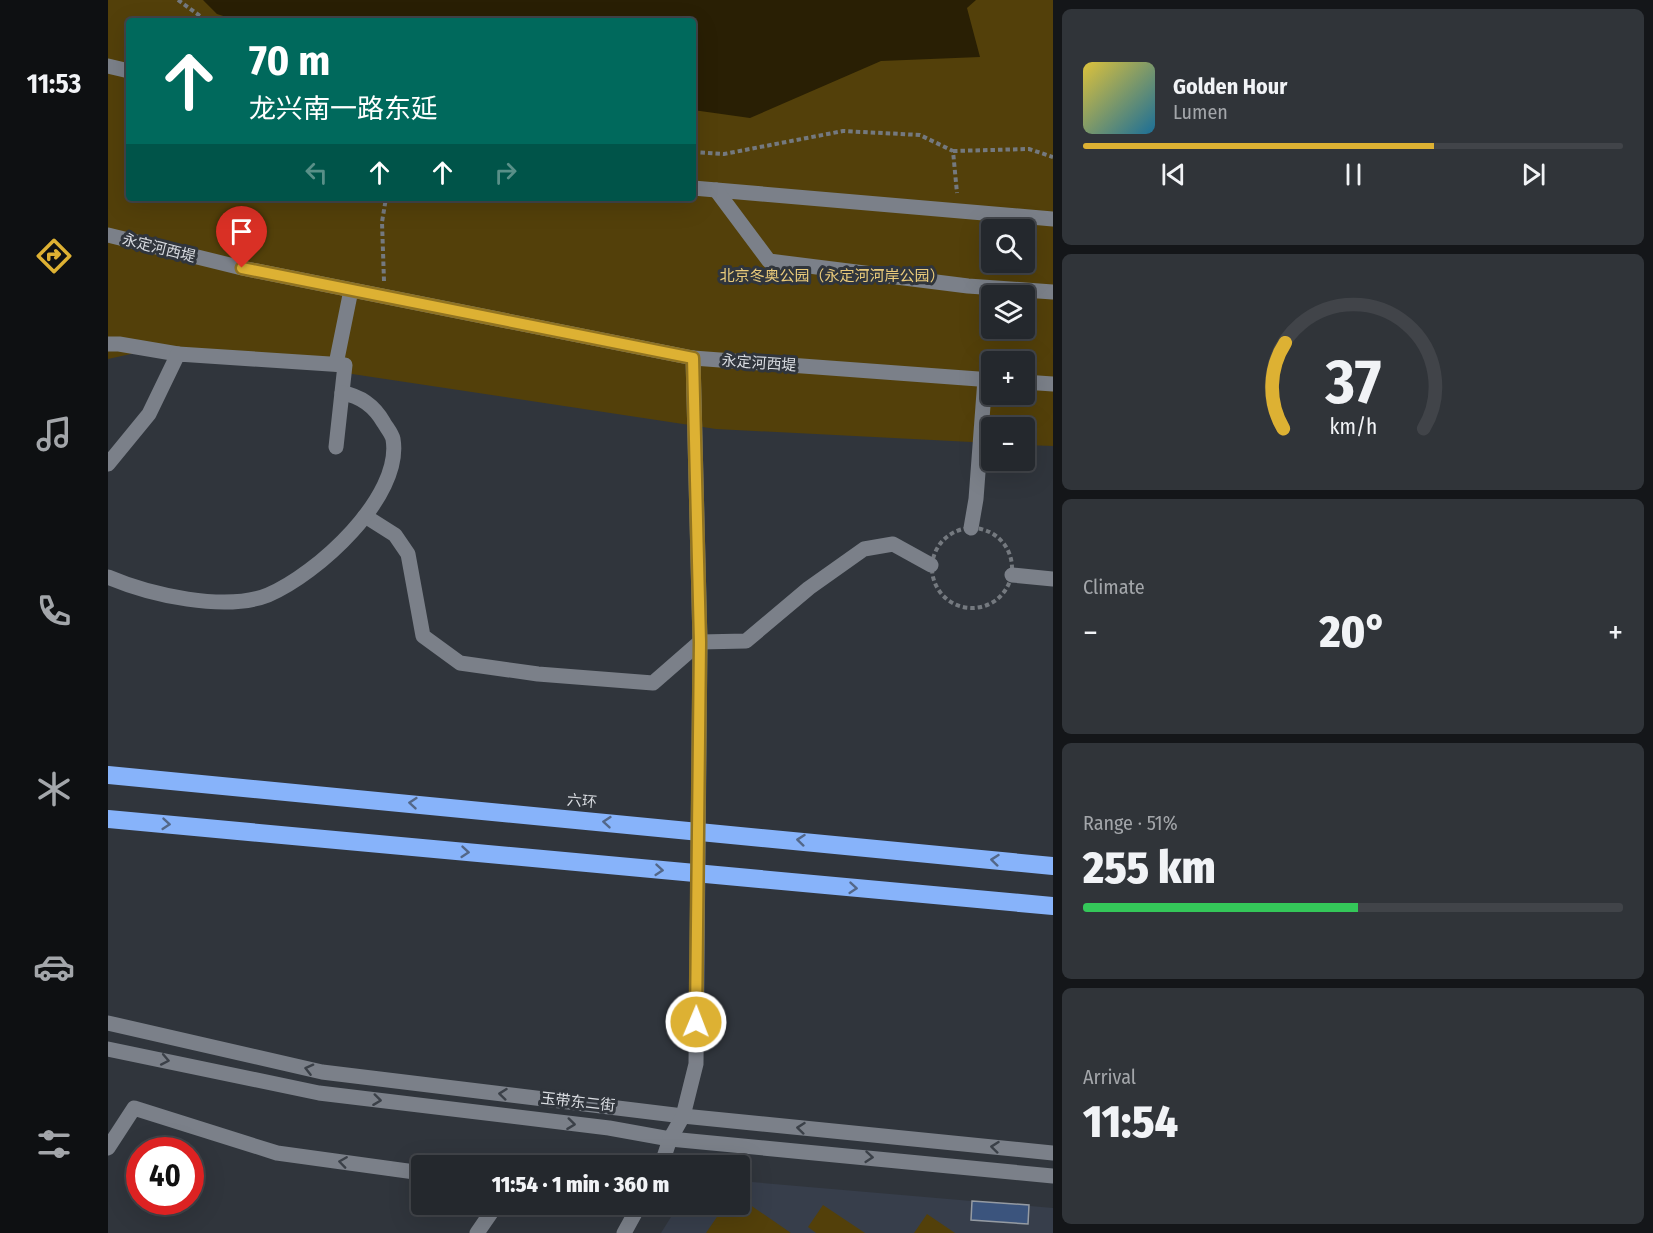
<!DOCTYPE html>
<meta charset="utf-8">
<style>
body{margin:0;font-family:"Fira Sans Condensed","Noto Sans SC",sans-serif;background:#303439;color:#f1f3f6;height:100vh;display:flex;flex-direction:column;font-size:22px;white-space:nowrap}
*{box-sizing:border-box;margin:0}
p{font-size:20px;color:#a3a6aa}
.icon{flex:none;width:33px;height:33px;fill:none;stroke:currentColor;stroke-width:2;stroke-linecap:round;stroke-linejoin:round}
.map{position:relative;flex:1;overflow:hidden}
.details{display:flex;flex-direction:column;gap:9px;padding:9px;background:#141619;width:600px}
.details>*{flex:none}
.banner{position:absolute;left:18px;top:18px;width:570px;height:183px;border-radius:6px;box-shadow:0 6px 24px #0002,0 0 0 2px #414449;background:#00695c;color:#fff;overflow:hidden}
.tools{position:absolute;left:873px;top:219px;display:grid;gap:12px}
.tools a{display:grid;place-items:center;width:54px;height:54px;border-radius:6px;background:#24282d;box-shadow:0 6px 24px #0002,0 0 0 2px #414449;font-size:30px}
.speed{position:absolute;left:18px;top:1137px;display:flex;gap:12px;font-size:30px;font-weight:700;text-align:center}
.speed>*{display:grid;place-content:center;width:78px;height:78px;border-radius:50%;background:#24282d;box-shadow:0 6px 24px #0002,0 0 0 2px #414449;line-height:1}
.speed .limit{border:9px solid #d22;background:#fff;color:#111}
.pin{position:absolute;display:grid;place-items:center;width:51px;height:51px;color:#fff;margin:-62px -26px;border-radius:50% 50% 50% 0;rotate:-45deg;box-shadow:0 0 6px #0007}
.pin .icon{rotate:45deg}
.me{position:absolute;width:66px;margin:-33px;rotate:1deg;stroke-linejoin:round;filter:drop-shadow(0 0 4px #0008)}
.turn{display:flex;align-items:center;gap:21px;height:126px;padding:0 24px;font-size:27px}
.turn .icon{width:78px;height:78px;stroke-width:2.5}
.turn b{display:block;font-size:42px;line-height:51px}
.lanes{display:flex;align-items:center;height:57px;padding:0 24px;background:#0003;justify-content:center;gap:30px;direction:ltr}
.lanes .off{opacity:.35}
.big{font-size:45px;font-weight:800;line-height:1.1}
.details .card{flex:1;display:flex;flex-direction:column;justify-content:center;gap:9px;min-width:0;padding:0 21px;border-radius:9px;background:#303439}
.details .dial{align-items:center;gap:0}
.dial svg{height:156px;overflow:visible;fill:none;stroke:#414449;stroke-width:7;stroke-linecap:round;text-anchor:middle}
.dial text{fill:#f1f3f6;stroke:none}
.song{display:flex;align-items:center;gap:18px}
.cover{width:72px;height:72px;border-radius:9px;background:linear-gradient(135deg,hsl(50 70% 55%),hsl(200 70% 35%))}
.played{height:6px;border-radius:3px;background:linear-gradient(90deg,#ddb133 65%,#414449 65%)}
.keys{display:flex;justify-content:space-around;direction:ltr}
.heat{display:flex;justify-content:space-between;align-items:center;font-size:33px;direction:ltr}
.charge{height:9px;border-radius:4px;background:linear-gradient(90deg,#34c759 51%,#414449 0)}
.trip{position:absolute;left:303px;top:1155px;width:339px;height:60px;border-radius:6px;background:#24282d;box-shadow:0 6px 24px #0002,0 0 0 2px #414449;font-weight:800;line-height:60px;text-align:center}
main{display:flex;flex:1;min-height:0}
.tabs{display:flex;flex-direction:column;width:108px;justify-content:space-around;align-items:center;background:#0e1012;color:#a3a6aa}
.tabs .icon{width:42px;height:42px}
.tabs .selected{color:#ddb133}
.tabs b{font-size:27px;color:#f1f3f6}
.map>svg:first-child{display:block}
</style>
<main>
<nav class="tabs">
<b>11:53</b>
<svg class="icon selected" aria-label="directions" viewBox="0 0 24 24"><path d="M12 3l9 9-9 9-9-9zM9 14v-3h6M13 9l2 2-2 2"/></svg>
<svg class="icon" aria-label="music" viewBox="0 0 24 24"><path d="M9 18V5l10-2v13"/><circle cx="6" cy="18" r="3"/><circle cx="16" cy="16" r="3"/></svg>
<svg class="icon" aria-label="phone" viewBox="0 0 24 24"><path d="M5 4h4l2 5-3 2q2 4 5 5l2-3 5 2v4C11 20 4 13 5 4z"/></svg>
<svg class="icon" aria-label="climate" viewBox="0 0 24 24"><path d="M12 3v18M4 7l16 10M4 17L20 7"/></svg>
<svg class="icon" aria-label="car" viewBox="0 0 24 24"><path d="M5 17H2v-5l4-1 3-4h7l3 4 3 1v5h-3M9 17h6M6 11h13"/><circle cx="7" cy="17" r="2"/><circle cx="17" cy="17" r="2"/></svg>
<svg class="icon" aria-label="filters" viewBox="0 0 24 24"><path d="M4 7h16M4 17h16"/><circle cx="9" cy="7" r="2"/><circle cx="15" cy="17" r="2"/></svg>
</nav>
<div class="map">
<svg width="945" height="1233" viewBox="0 0 945 1233">
<rect width="100%" height="100%" fill="#30353c"/>
<polygon fill="#373e4b" points="632,1181 945,1208 945,1233 553,1233 563,1217 585,1205 632,1204"/>
<g fill="#53400a" fill-rule="evenodd">
<path d="M0 0H945V446L917 445 916 428H884L883 443 608 429 59 346 0 359ZM21 21H585V198H21ZM884 230H916V262H884ZM884 296H916V328H884ZM884 362H916V394H884Z"/>
<polygon points="632,1198 683,1233 598,1233 617,1205 632,1204"/>
<polygon points="715,1205 757,1233 708,1233 700,1227"/>
<polygon points="819,1214 847,1233 806,1233"/>
</g>
<polygon fill="#291f04" points="95,0 868,0 859,8 872,57 773,61 642,118 585,110 585,21 131,21 109,14"/>
<polygon fill="#3b547d" stroke="#959ba3" stroke-width="1.5" points="864,1201 921,1205 920,1224 863,1220"/>
<g fill="none" stroke-linecap="round" stroke-linejoin="round">
<g stroke="#74797f" stroke-width="4" stroke-dasharray="4.5 3" stroke-linecap="butt">
<polyline points="70,0 99,21"/>
<polyline points="845,151 921,149 945,157"/>
<polyline points="585,152 616,154 735,131 812,135 845,151 849,193"/>
<polyline points="276,281 274,222 278,198"/>
<circle cx="864" cy="568" r="40"/>
</g>
<g stroke="#7b8089" stroke-width="15">
<polyline points="0,66 21,71"/>
<polyline points="585,188 945,219"/>
<polyline points="608,190 661,261 860,286 945,292"/>
<polyline points="0,235 134,268 585,358 884,380"/>
<polyline points="0,344 11,344 70,354"/>
<polyline points="228,364 243,290"/>
<polyline points="916,382 945,384"/>
<polyline points="0,464 41,414 70,354 237,365 228,447"/>
<polyline points="257,516 287,535 300,554 315,636 352,663 430,674 545,683 592,642 638,641 701,588 756,549 785,544 823,565"/>
<polyline points="863,528 868,499 877,379"/>
<polyline points="904,575 945,579"/>
<path d="M0 577C42 595 117 612 160 595 208 575 295 497 285 439 284 434 279 428 276 423 267 407 253 396 234 393"/>
<polyline points="0,1023 214,1072 575,1116 945,1153"/>
<polyline points="0,1049 211,1093 501,1128 562,1139 945,1176"/>
<polyline points="0,1148 26,1108 169,1153 314,1173"/>
<polyline points="553,1166 562,1139 575,1116 588,1064 592,642 585,358"/>
<polyline points="369,1233 389,1204"/>
<polyline points="516,1233 532,1204"/>
</g>
<g stroke="#87b3fa" stroke-width="18">
<polyline points="0,775 945,866"/>
<polyline points="0,819 945,906"/>
</g>
</g>
<defs><path id="oneway-chevron" d="M-2-3.5L2.5 0L-2 3.5" fill="none" stroke-width="1.6" stroke-linecap="round" stroke-linejoin="round" transform="scale(1.5)"/></defs>
<g stroke="#536788">
<use href="#oneway-chevron" transform="translate(305 803) rotate(-175)"/>
<use href="#oneway-chevron" transform="translate(499 822) rotate(-175)"/>
<use href="#oneway-chevron" transform="translate(58 824) rotate(5)"/>
<use href="#oneway-chevron" transform="translate(693 840) rotate(-174)"/>
<use href="#oneway-chevron" transform="translate(357 852) rotate(5)"/>
<use href="#oneway-chevron" transform="translate(887 860) rotate(-174)"/>
<use href="#oneway-chevron" transform="translate(551 870) rotate(5)"/>
<use href="#oneway-chevron" transform="translate(745 888) rotate(5)"/>
</g>
<g stroke="#3b4048">
<use href="#oneway-chevron" transform="translate(57 1060) rotate(11)"/>
<use href="#oneway-chevron" transform="translate(201 1069) rotate(-166)"/>
<use href="#oneway-chevron" transform="translate(395 1094) rotate(-174)"/>
<use href="#oneway-chevron" transform="translate(269 1100) rotate(7)"/>
<use href="#oneway-chevron" transform="translate(463 1124) rotate(7)"/>
<use href="#oneway-chevron" transform="translate(693 1128) rotate(-174)"/>
<use href="#oneway-chevron" transform="translate(887 1147) rotate(-174)"/>
<use href="#oneway-chevron" transform="translate(761 1157) rotate(5)"/>
<use href="#oneway-chevron" transform="translate(235 1162) rotate(-172)"/>
</g>
<g fill="none" stroke-linecap="round" stroke-linejoin="round">
<g stroke="#907321" stroke-width="15">
<polyline id="route" points="134,268 585,358 592,642 588,1022"/>
</g>
<use href="#route" stroke="#ddb133" stroke-width="10"/>
</g>
<g text-anchor="middle" dominant-baseline="central" stroke-width="6" stroke-linejoin="round" paint-order="stroke">
<g font-size="15" fill="#d9dce1" stroke="#30353c">
<text transform="translate(51 248) rotate(14)">永定河西堤</text>
<text transform="translate(651 363) rotate(4)">永定河西堤</text>
<text transform="translate(474 801) rotate(5)">六环</text>
<text transform="translate(470 1102) rotate(6)">玉带东二街</text>
</g>
<g font-size="15" fill="#eacb7b" stroke="#30353c">
<text x="724" y="276">北京冬奥公园（永定河河岸公园）</text>
</g>
</g>
</svg>
<div class="tools">
<a><svg class="icon" aria-label="search" viewBox="0 0 24 24"><circle cx="10" cy="10" r="6"/><path d="M15 15l6 6"/></svg></a>
<a><svg class="icon" aria-label="layers" viewBox="0 0 24 24"><path d="M12 4l9 5-9 5-9-5zM3 14l9 5 9-5"/></svg></a>
<a>+</a>
<a>−</a>
</div>
<div class="speed"><div class="limit">40</div></div>
<div class="pin" style="left:134px;top:268px;background:#d93025"><svg class="icon" aria-label="arrive" viewBox="0 0 24 24"><path d="M6 21V4h12l-3 4 3 4H6"/></svg></div>
<svg class="me" style="left:588px;top:1022px" viewBox="-20 -20 40 40"><circle r="17" fill="#ddb133" stroke="#fff" stroke-width="3"/><path d="M0-11L8 9 0 5-8 9z" fill="#fff"/></svg>
<div class="trip">11:54 · 1 min · 360 m</div>
<div class="banner">
<div class="turn"><svg class="icon" aria-label="ahead" viewBox="0 0 24 24"><path d="M12 20V5M6 11l6-6 6 6"/></svg><div><b>70 m</b>龙兴南一路东延</div></div>
<div class="lanes"><svg class="icon off" aria-label="left" viewBox="0 0 24 24"><path d="M17 20v-9H6M10 6l-5 5 5 5"/></svg><svg class="icon" aria-label="ahead" viewBox="0 0 24 24"><path d="M12 20V5M6 11l6-6 6 6"/></svg><svg class="icon" aria-label="ahead" viewBox="0 0 24 24"><path d="M12 20V5M6 11l6-6 6 6"/></svg><svg class="icon off" aria-label="right" viewBox="0 0 24 24"><path d="M7 20v-9h11M14 6l5 5-5 5"/></svg></div>
</div>
</div>
<section class="details">
<div class="card">
<div class="song"><i class="cover"></i><div><b>Golden Hour</b><p>Lumen</p></div></div>
<div class="played"></div>
<div class="keys"><svg class="icon" aria-label="previous" viewBox="0 0 24 24"><path d="M18 5L8 12l10 7zM5 5v14"/></svg><svg class="icon" aria-label="pause" viewBox="0 0 24 24"><path d="M8 5v14M16 5v14"/></svg><svg class="icon" aria-label="next" viewBox="0 0 24 24"><path d="M6 5l10 7-10 7zM19 5v14"/></svg></div>
</div>
<div class="card dial"><svg viewBox="0 0 100 80">
<path d="M14 69A42 42 0 1 1 86 69"/>
<path d="M14 69A42 42 0 0 1 15 25" stroke="#ddb133"/>
<text x="50" y="56" font-size="32" font-weight="700">37</text>
<text x="50" y="72" font-size="11">km/h</text>
</svg></div>
<div class="card"><p>Climate</p>
<div class="heat"><a>−</a><b class="big">20°</b><a>+</a></div>
</div>
<div class="card"><p>Range · 51%</p><b class="big">255 km</b><div class="charge"></div></div>
<div class="card"><p>Arrival</p><b class="big">11:54</b></div>
</section>
</main>
